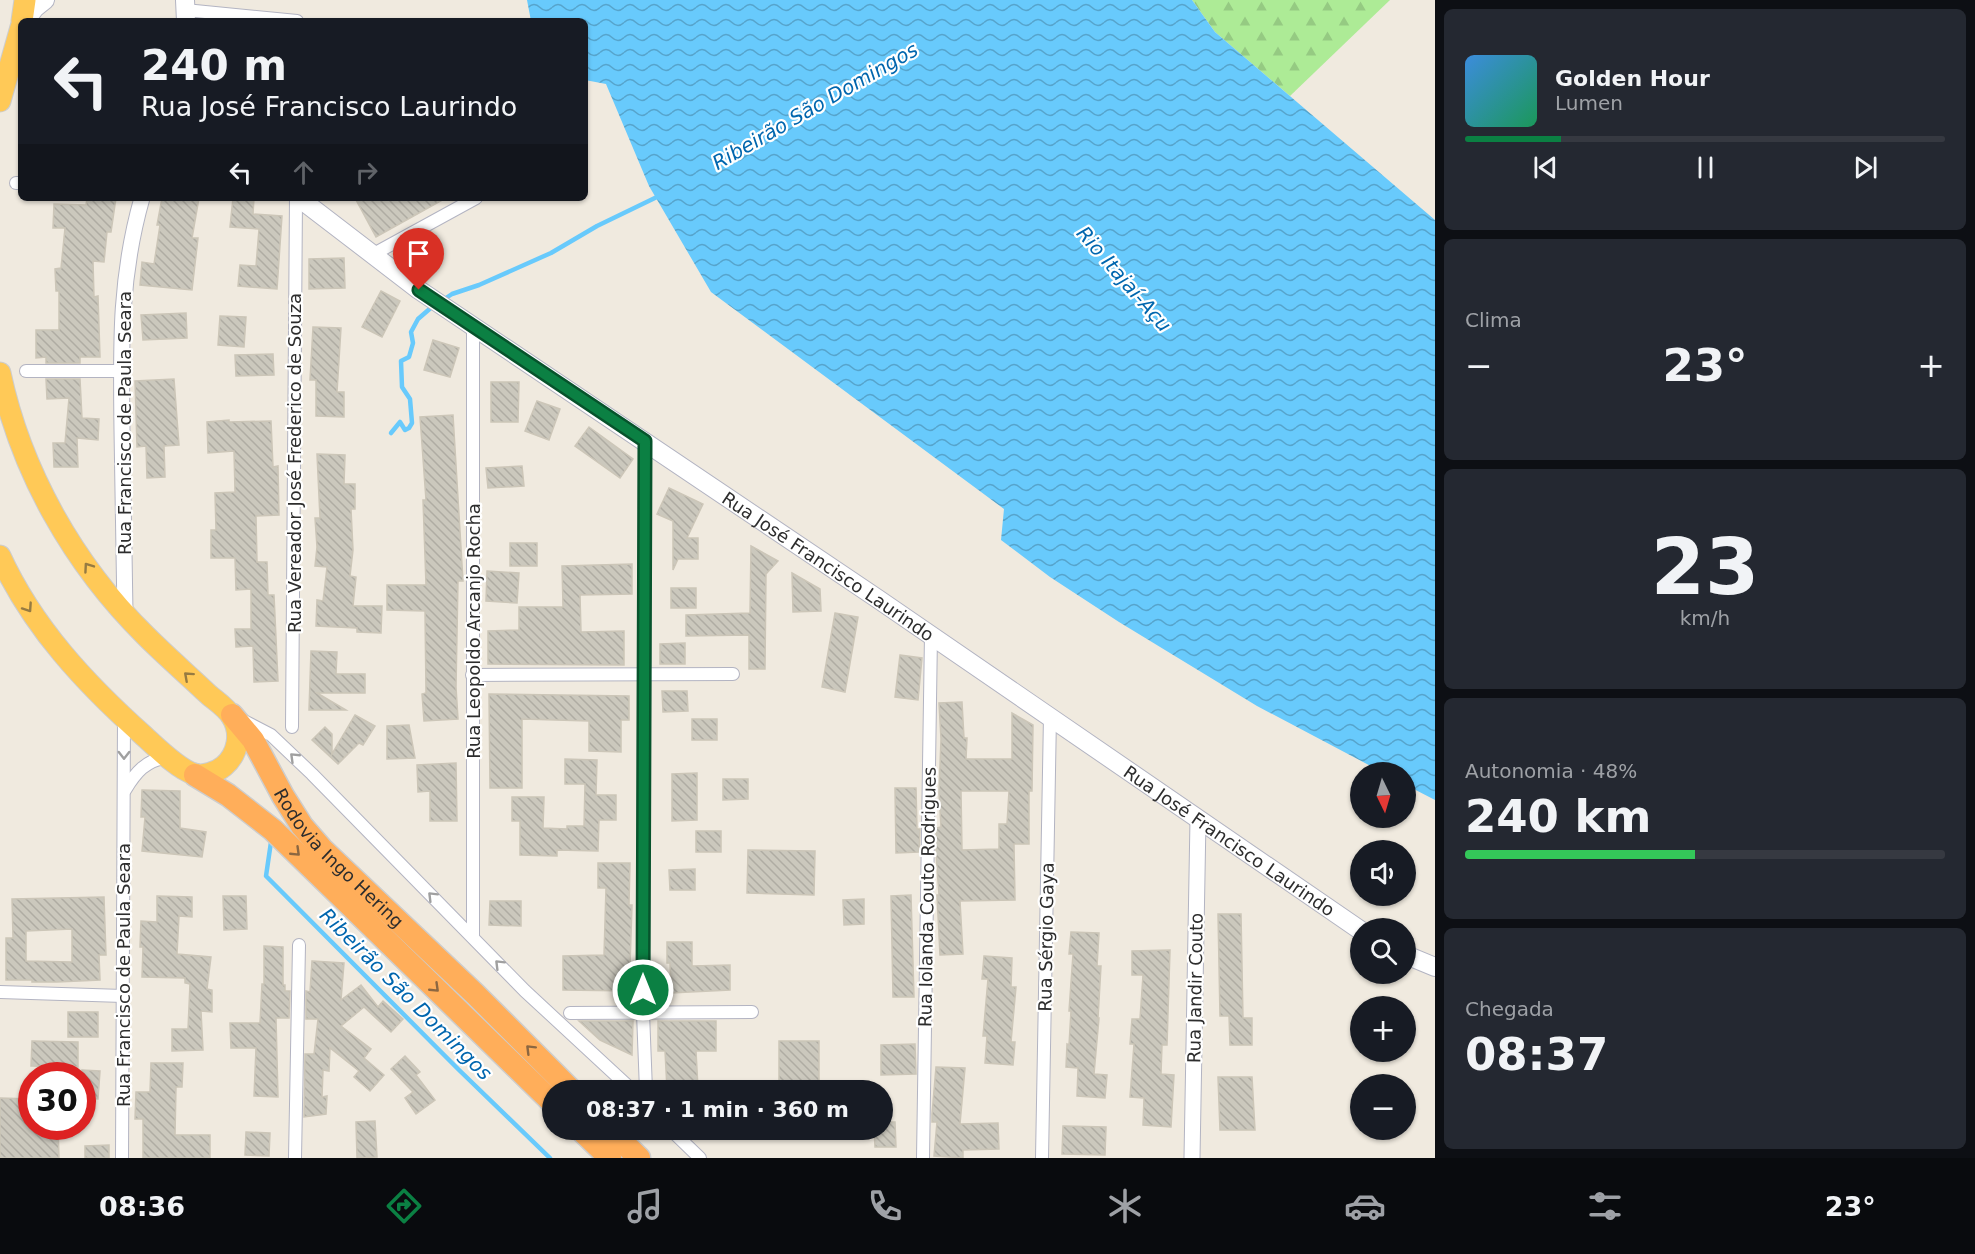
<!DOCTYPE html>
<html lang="pt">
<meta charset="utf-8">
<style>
body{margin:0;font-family:"DejaVu Sans",sans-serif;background:#242831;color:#f1f3f6;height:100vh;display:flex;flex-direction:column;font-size:22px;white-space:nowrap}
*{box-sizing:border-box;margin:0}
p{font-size:20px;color:#9ea1a6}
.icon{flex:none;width:33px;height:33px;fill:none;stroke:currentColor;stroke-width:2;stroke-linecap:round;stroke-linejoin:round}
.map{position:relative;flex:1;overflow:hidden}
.details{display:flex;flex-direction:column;gap:9px;padding:9px;background:#0d0f14;width:540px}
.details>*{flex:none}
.top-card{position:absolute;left:18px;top:18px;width:570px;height:183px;border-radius:9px;box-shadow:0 2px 4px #0004;background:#171b24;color:#f1f3f6;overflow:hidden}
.needle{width:39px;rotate:175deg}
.tools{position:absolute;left:1350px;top:762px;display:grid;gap:12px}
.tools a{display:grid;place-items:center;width:66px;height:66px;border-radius:50%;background:#171b24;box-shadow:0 2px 4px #0004;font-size:30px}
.speed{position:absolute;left:18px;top:1062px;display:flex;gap:12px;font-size:30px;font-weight:700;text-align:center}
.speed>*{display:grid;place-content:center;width:78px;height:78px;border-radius:50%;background:#171b24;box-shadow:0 2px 4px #0004;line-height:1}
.speed .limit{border:9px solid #d22;background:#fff;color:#111}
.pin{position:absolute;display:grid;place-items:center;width:51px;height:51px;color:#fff;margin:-62px -26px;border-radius:50% 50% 50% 0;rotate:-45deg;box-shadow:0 0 6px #0007}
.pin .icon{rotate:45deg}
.me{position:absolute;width:66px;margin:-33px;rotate:0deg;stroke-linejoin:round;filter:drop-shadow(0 0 4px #0008)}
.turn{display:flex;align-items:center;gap:21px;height:126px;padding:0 24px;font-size:27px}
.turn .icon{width:78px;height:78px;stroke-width:2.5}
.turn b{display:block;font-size:42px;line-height:51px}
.lanes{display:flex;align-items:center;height:57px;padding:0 24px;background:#0003;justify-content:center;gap:30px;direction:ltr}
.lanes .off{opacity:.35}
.big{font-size:45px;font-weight:700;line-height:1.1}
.details .card{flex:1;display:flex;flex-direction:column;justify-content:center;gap:9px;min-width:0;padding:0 21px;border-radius:9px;background:#242831}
.details .dial{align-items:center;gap:0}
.dial b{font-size:78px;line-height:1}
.song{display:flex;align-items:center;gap:18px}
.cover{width:72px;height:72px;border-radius:9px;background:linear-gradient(135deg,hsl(210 70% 55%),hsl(150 70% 35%))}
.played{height:6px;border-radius:3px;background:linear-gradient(90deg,#0b8043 20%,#363941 20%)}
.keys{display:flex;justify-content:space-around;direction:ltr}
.heat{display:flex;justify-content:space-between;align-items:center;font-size:33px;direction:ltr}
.charge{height:9px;border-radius:4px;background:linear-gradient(90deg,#34c759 48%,#363941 0)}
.trip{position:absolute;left:542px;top:1080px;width:351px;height:60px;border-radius:30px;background:#171b24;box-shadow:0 2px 4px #0004;font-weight:700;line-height:60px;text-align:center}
.menu{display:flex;height:96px;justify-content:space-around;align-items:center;background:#090b0e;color:#9ea1a6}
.menu .icon{width:42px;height:42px}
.menu .current{color:#0b8043}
.menu b{font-size:27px;color:#f1f3f6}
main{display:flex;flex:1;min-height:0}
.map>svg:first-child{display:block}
</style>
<main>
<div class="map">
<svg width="1435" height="1158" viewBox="0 0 1435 1158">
<defs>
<pattern id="forest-firs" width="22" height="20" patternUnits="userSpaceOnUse" patternTransform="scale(1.5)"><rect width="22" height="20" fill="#adeb96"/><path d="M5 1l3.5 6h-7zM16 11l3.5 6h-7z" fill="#95ca82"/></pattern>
<pattern id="water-waves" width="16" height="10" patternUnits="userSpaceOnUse" patternTransform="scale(1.5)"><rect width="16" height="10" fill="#68cafc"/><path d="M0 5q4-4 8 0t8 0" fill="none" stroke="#56a4cc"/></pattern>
<pattern id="building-back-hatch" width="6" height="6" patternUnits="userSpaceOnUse" patternTransform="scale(1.5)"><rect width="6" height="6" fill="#cbc8bd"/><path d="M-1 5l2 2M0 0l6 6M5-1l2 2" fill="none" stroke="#afaca3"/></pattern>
</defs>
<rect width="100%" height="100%" fill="#f0eadf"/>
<polygon fill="url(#forest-firs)" points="1192,0 1390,0 1290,96 1215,32"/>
<polygon fill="url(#water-waves)" points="527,0 1192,0 1215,32 1435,220 1435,800 1406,785 1406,772 1382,772 1257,706 1119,622 1050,577 1001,540 1004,509 711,292 649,186 606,84 585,80 585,21 531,21"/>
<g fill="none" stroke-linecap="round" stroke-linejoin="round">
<g stroke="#68cafc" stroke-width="4.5">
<polyline points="443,300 452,294 479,285 551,253 597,226 659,196"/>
<polyline points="391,433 400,422 405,430 409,428 412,423 410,399 402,387 401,361 409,357 413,343 411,332 418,319 433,306"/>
<polyline points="271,842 266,876 458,1069 550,1158"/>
</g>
</g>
<g fill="url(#building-back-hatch)" stroke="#ccc6b8" stroke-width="1.5" fill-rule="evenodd">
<polygon points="87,198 116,198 111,232 107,232 104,262 93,261 94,297 98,296 100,357 80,357 80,363 46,363 46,357 36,358 36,330 59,330 59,291 56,291 55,269 61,268 65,228 53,228 54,204 86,205"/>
<polygon points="162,198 199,198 192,238 198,238 192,290 140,285 142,262 154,264 160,225 157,225"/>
<polygon points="233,198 254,198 253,214 282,216 277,289 238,286 240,265 256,266 259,229 230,227"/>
<polygon points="355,198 446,198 376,237"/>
<polygon points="344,258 345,288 309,289 309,259"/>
<polygon points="381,291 400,301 382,337 362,327"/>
<polygon points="186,313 187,338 143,340 141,315"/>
<polygon points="220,316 246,317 244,347 218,345"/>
<polygon points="313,327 341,328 337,392 344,392 344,417 316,416 316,380 310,380"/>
<polygon points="433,340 459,348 450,377 424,370"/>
<polygon points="273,354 274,375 236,376 235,355"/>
<polygon points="46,379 80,379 82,418 99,419 98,440 77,438 78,467 54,467 53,443 65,443 69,398 47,399"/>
<polygon points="174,379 179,445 164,446 165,477 147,478 146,446 137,447 135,381"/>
<polygon points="491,382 519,382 518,422 491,422"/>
<polygon points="537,401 560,409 549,440 525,431"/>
<polygon points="453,415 463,581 458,581 456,687 458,719 424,721 422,694 426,693 425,611 387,610 387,585 426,585 423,500 426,500 420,417"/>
<polygon points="229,420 229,422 271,421 273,467 278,466 279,515 256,516 257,562 267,562 268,595 274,595 278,681 254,682 253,646 236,647 235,629 251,629 251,589 236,590 235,558 211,558 211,530 216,530 215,493 235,492 234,451 208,453 207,422"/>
<polygon points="589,427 633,459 620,478 575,446"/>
<polygon points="317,454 345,455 344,484 355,484 355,509 351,509 353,550 350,576 356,577 353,606 382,606 381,633 357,632 357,628 316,626 317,600 323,601 327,567 315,566 317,547 315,518 320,518"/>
<polygon points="522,466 524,486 488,488 486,468"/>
<polygon points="669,488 703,504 687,538 698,538 698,559 678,559 673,570 673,521 657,514"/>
<rect x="510" y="543" width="27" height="23"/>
<polygon points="751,546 778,561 766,574 765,669 749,669 749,635 686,636 686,615 750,613"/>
<polygon points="632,564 632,594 580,595 581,632 624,631 624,665 488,664 488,631 519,630 519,607 563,607 562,566"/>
<polygon points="487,571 519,573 517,603 486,601"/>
<polygon points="792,573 820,589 821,611 793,612"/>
<rect x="671" y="588" width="25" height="20"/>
<polygon points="835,613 858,617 845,692 822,687"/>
<polygon points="685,643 685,664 660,664 660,644"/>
<polygon points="311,651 337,652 336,674 365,674 365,693 317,693 346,710 309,710"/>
<polygon points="900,655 922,658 918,700 895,697"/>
<polygon points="662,691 687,691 688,711 663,712"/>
<polygon points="489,694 629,696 629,720 621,720 621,752 589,751 589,721 522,719 522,788 490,788"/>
<path d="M962 702 964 738H967L966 759H1012V713L1033 725 1032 791H1029V844H1014L1015 900 960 901 963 954 940 955 937 895H939L936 852V828L941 827 939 793 941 739 939 703ZM961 791H1009L1007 824H999V849L962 850Z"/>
<polygon points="355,715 375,726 363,745 359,743 338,764 312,740 325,727 332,734 332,754"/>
<rect x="692" y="719" width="25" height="21"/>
<polygon points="409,725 415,758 387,759 387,726"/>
<polygon points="565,759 597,760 596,795 616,795 616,820 599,820 598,851 557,850 557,856 520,855 520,821 512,821 512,797 544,797 543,828 567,829 567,826 584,826 585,784 565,784"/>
<polygon points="456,763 457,821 430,821 430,791 418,792 417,765"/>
<polygon points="697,773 697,820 672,821 672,774"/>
<polygon points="723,779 748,779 748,799 723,800"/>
<polygon points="895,788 916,788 917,829 920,829 919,852 896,853"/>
<polygon points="142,790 180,791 180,828 206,832 202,857 142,851 145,817 141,817"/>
<rect x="696" y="831" width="25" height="21"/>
<polygon points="748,850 815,851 814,895 747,893"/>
<polygon points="598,863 630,863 629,905 632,905 630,966 632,966 632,991 563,990 563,956 604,955 606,888 598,888"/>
<polygon points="695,869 695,890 670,890 669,870"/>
<polygon points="911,895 914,997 893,997 891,896"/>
<polygon points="157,896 192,897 192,917 179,916 177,954 211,957 207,989 212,990 212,1012 201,1011 203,1050 172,1051 172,1029 188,1029 190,984 185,983 185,978 142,977 143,947 140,947 141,921 157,922"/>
<polygon points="223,896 246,896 247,929 224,930"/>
<path d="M104 897 106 955H99L100 980 57 982H32V980H6V938H13L12 899ZM72 929V962L26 961V931Z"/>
<polygon points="864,899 864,924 844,925 843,900"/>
<polygon points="490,901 521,901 521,926 489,925"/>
<polygon points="1218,914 1241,914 1243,1018 1252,1018 1252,1045 1230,1045 1229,1016 1220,1016"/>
<polygon points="1071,932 1099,933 1097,966 1101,966 1098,1018 1099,1018 1094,1074 1107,1075 1105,1098 1077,1096 1078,1068 1066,1067 1067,1044 1069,1045 1071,1011 1069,1011 1073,954 1069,954"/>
<polygon points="667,942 692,942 692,966 730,965 730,990 671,993 670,963 667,963"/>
<polygon points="264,946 283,947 283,985 285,985 285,991 290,991 289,1018 276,1018 278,1097 254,1096 256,1048 231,1048 230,1023 260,1023 262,984 264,984"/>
<polygon points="1170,950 1167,1045 1162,1045 1161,1074 1174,1075 1171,1127 1143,1125 1144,1098 1130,1097 1134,1044 1130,1044 1132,1019 1140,1019 1143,975 1132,975 1132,951"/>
<polygon points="984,956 1012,958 1011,987 1016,987 1011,1042 1015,1042 1013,1065 985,1063 987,1036 983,1036 988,979 982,979"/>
<polygon points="312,961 344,963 341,1000 361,985 378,1007 383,1001 403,1019 391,1032 364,1007 341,1026 371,1049 364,1058 384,1075 370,1091 354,1077 359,1071 330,1048 329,1071 323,1070 322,1097 327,1096 326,1114 304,1117 305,1054 314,1054 318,1019 306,1019 306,991 310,992"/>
<rect x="68" y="1012" width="30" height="25"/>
<polygon points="579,1021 633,1021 632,1055 600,1040"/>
<polygon points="658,1021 716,1021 716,1051 696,1051 698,1088 667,1089 665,1051 658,1051"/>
<polygon points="32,1041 78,1042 78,1067 31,1066"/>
<rect x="779" y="1041" width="40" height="49"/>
<polygon points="915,1044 916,1074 881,1075 881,1045"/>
<polygon points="405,1056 420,1072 416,1075 435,1100 416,1114 405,1098 413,1092 391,1069"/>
<polygon points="151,1063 183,1063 182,1087 176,1087 175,1135 210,1135 210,1158 143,1158 143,1119 135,1119 136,1092 150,1092"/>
<polygon points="936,1067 965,1068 960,1124 998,1123 999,1149 963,1150 963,1158 934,1156 937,1122 932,1122 932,1114"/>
<polygon points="82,1070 100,1071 98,1099 82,1098"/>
<polygon points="1218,1077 1252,1077 1255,1130 1220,1130"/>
<polygon points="0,1098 32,1099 32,1126 58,1126 59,1158 0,1158"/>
<polygon points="375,1121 377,1157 357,1158 356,1122"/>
<polygon points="882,1122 895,1122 896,1147 875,1147 874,1130 882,1130"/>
<polygon points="1063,1126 1106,1127 1105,1155 1062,1154"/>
<polygon points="246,1132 270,1133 269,1156 245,1155"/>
<polygon points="109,1145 109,1158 85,1158 85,1146"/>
</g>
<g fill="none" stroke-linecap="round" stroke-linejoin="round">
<g stroke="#b3b4c2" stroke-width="14">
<g id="minor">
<polyline points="185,10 297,21"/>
<polyline points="16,183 21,183"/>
<polyline points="372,255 476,198"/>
<polyline points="473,325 473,937"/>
<polyline points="26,371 121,371"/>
<polyline points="645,441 643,1013 646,1090"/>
<polyline points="472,675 733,674"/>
<polyline points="244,721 271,735 312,774 525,991 632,1090"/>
<polyline points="292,727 296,198"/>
<path d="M125 790C136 772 145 761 167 757"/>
<polyline points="0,992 123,996"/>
<polyline points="570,1013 752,1012"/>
<polyline points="671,1130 700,1158"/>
<polyline points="122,1158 124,718"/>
<polyline points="295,1158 299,945"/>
<polyline points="923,1158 931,635"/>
<polyline points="1042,1158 1050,716"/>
</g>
</g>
<g stroke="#b3b4c2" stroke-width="17">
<g id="tertiary">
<path d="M125 613C124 552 123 491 122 430 121 347 119 279 142 198"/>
<polyline points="1192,1158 1198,819"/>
</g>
</g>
<g stroke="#b3b4c2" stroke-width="20">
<g id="secondary">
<polyline points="185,0 186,21"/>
<polyline points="25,21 35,8 45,0"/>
<path id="s1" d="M299 198 419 290 878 599 1360 930"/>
<polyline points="1406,955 1435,967"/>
</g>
</g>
<g stroke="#cdcdcd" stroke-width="23">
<g id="trunk">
<polyline points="22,21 25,0"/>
<polyline points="0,101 21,27"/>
<path d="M0 373C21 472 74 565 146 636 166 656 188 675 209 695 216 701 227 708 232 717 242 733 238 754 224 766 217 772 203 777 194 774 178 769 156 747 144 736 86 684 33 628 0 556"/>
</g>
</g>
<g stroke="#cdcdcd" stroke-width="25">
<g id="motorway">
<path id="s2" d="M232 715 253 740 283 796 302 826 322 849 475 994 571 1090"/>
<polyline points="195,775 228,795 273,830 552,1102"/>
<polyline points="581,1130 610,1158"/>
<polyline points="610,1130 639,1158"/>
</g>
</g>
<use href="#minor" stroke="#fff" stroke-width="12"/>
<use href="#tertiary" stroke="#fff" stroke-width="15"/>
<use href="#secondary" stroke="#fff" stroke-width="18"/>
<use href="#trunk" stroke="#ffc957" stroke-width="21"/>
<use href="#motorway" stroke="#ffae5a" stroke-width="22"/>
</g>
<defs><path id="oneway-chevron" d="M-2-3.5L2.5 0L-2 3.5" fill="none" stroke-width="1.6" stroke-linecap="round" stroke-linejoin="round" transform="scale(1.5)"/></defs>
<g stroke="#967b42">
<use href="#oneway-chevron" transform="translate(88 567) rotate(-125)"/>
<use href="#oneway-chevron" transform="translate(28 608) rotate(56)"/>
<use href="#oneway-chevron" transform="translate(188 676) rotate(-138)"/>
</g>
<g stroke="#a0a0a0">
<use href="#oneway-chevron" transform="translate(124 755) rotate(90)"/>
<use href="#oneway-chevron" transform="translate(294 757) rotate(-136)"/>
<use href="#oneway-chevron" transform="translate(432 896) rotate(-135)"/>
<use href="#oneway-chevron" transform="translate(499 964) rotate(-135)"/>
</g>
<g stroke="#8c6741">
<use href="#oneway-chevron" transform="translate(296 852) rotate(44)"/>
<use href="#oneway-chevron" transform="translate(435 988) rotate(44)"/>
<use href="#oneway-chevron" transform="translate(530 1049) rotate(-135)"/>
</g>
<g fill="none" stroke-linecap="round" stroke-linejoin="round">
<g stroke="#07532c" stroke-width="15">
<polyline id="route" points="419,290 645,441 643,990"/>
</g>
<use href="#route" stroke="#0b8043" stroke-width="10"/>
</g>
<g text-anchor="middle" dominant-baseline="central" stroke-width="4.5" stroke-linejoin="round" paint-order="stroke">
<g font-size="18" fill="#2d2d2d" stroke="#fff">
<text transform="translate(124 423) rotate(-90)">Rua Francisco de Paula Seara</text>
<text transform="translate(294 463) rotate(-90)">Rua Vereador José Frederico de Souza</text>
<text stroke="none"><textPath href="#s1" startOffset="645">Rua José Francisco Laurindo</textPath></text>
<text transform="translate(473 631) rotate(-90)">Rua Leopoldo Arcanjo Rocha</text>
<text stroke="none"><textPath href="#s1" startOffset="1131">Rua José Francisco Laurindo</textPath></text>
<text stroke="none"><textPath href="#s2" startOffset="180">Rodovia Ingo Hering</textPath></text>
<text transform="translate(927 897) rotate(-89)">Rua Iolanda Couto Rodrigues</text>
<text transform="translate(1046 937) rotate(-89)">Rua Sérgio Gaya</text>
<text transform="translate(123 975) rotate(-90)">Rua Francisco de Paula Seara</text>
<text transform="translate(1195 988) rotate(-89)">Rua Jandir Couto</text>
</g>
<g font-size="20" font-style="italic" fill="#0066ae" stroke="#fff">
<text transform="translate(815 106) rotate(-30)">Ribeirão São Domingos</text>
<text transform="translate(1124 279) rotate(49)">Rio Itajaí-Açu</text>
<text transform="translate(406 994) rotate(45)">Ribeirão São Domingos</text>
</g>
</g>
</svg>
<div class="tools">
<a><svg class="needle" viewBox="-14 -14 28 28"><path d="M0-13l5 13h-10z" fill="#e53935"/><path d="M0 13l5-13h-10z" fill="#9ea1a6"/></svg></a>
<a><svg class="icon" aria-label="sound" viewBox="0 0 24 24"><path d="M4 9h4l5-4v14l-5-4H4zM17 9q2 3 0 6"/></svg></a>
<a><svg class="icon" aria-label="search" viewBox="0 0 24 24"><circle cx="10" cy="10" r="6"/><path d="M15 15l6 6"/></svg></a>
<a>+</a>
<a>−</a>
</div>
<div class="speed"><div class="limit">30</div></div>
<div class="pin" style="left:419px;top:290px;background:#d93025"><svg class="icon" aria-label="arrive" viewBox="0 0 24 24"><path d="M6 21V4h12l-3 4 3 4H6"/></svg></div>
<svg class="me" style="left:643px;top:990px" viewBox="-20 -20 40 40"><circle r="17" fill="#0b8043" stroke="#fff" stroke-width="3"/><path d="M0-11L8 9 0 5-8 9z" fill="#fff"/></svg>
<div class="trip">08:37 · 1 min · 360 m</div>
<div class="top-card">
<div class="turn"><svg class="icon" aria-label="left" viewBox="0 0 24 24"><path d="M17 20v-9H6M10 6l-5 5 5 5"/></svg><div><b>240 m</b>Rua José Francisco Laurindo</div></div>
<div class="lanes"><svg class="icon" aria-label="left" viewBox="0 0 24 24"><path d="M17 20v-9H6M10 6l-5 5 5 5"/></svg><svg class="icon off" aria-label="ahead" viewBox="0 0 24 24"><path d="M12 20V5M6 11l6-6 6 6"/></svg><svg class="icon off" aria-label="right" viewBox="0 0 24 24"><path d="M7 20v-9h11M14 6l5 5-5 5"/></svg></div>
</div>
</div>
<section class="details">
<div class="card">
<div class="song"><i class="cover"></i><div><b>Golden Hour</b><p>Lumen</p></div></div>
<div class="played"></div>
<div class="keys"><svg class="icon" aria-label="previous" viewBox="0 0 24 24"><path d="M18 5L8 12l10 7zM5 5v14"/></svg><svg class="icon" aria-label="pause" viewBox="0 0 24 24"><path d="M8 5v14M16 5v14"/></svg><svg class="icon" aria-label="next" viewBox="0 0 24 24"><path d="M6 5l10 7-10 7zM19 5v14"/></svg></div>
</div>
<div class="card"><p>Clima</p>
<div class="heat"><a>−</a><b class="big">23°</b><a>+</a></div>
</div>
<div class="card dial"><b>23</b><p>km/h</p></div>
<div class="card"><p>Autonomia · 48%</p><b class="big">240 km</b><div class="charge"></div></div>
<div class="card"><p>Chegada</p><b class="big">08:37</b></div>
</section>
</main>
<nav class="menu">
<b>08:36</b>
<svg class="icon current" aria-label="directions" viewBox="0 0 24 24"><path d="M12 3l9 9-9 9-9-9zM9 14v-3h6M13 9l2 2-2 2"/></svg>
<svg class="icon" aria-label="music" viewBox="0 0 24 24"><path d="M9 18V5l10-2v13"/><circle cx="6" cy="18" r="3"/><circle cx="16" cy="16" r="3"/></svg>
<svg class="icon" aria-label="phone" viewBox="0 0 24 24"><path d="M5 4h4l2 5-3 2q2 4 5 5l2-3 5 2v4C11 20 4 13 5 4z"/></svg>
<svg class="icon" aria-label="climate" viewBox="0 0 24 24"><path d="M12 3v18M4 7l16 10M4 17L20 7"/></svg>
<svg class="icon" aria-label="car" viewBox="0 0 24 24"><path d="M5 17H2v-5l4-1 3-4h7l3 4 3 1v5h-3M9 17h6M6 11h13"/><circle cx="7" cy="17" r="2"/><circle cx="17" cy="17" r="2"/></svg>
<svg class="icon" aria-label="filters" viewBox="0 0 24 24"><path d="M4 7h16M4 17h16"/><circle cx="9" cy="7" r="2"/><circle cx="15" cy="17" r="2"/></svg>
<b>23°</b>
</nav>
